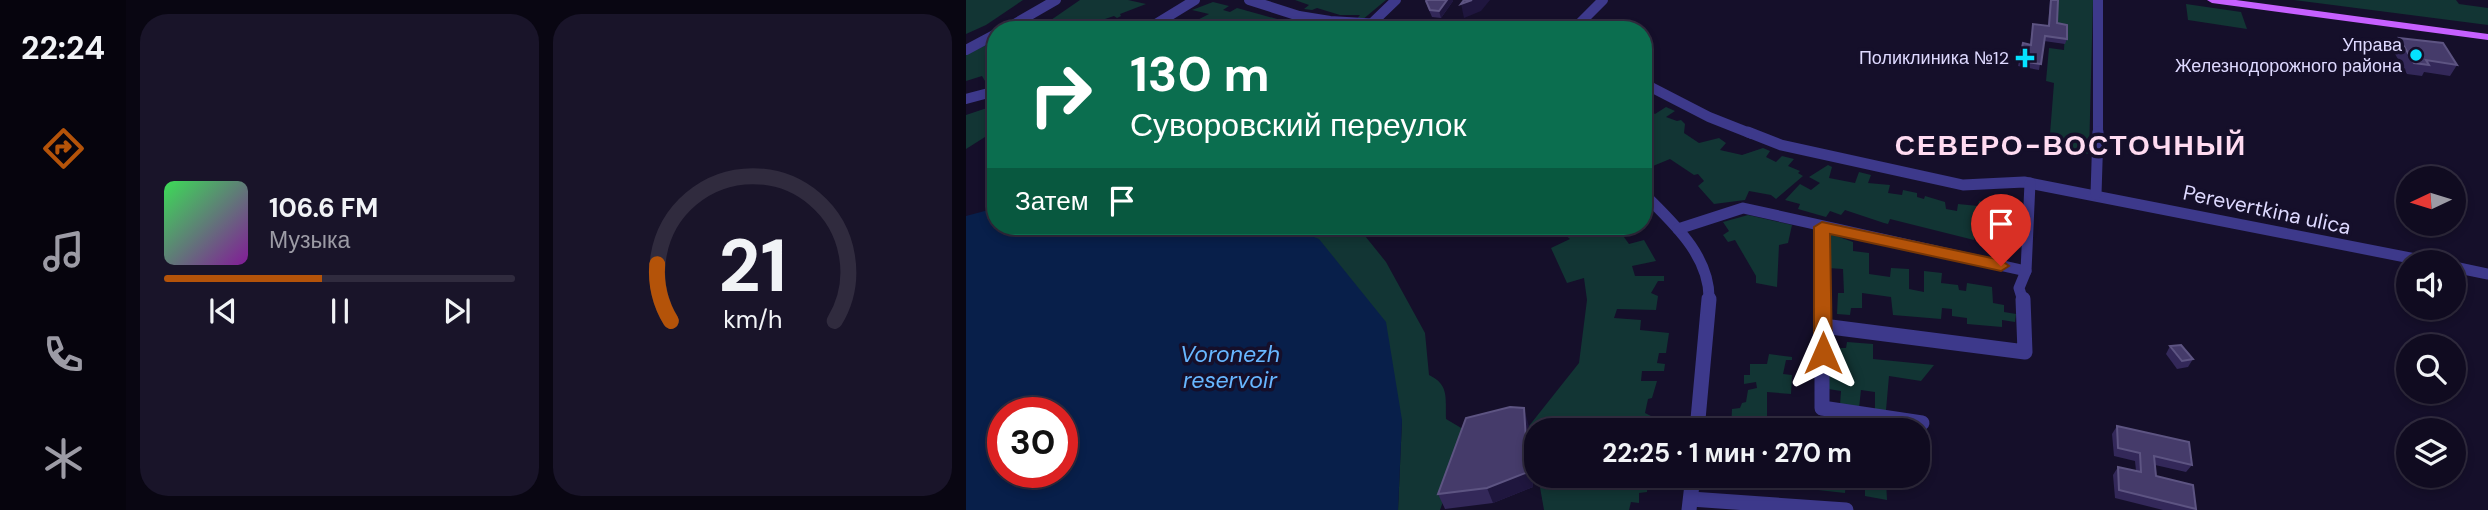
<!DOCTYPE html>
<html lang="ru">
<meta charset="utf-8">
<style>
body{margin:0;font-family:"DM Sans",sans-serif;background:#191429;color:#f1f3f6;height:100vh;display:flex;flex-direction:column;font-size:26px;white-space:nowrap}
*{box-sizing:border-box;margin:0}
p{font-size:23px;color:#9c9ba5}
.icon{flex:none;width:38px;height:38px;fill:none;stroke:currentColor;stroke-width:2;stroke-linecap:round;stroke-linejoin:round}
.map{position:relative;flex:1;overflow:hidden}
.panel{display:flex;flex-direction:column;gap:14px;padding:14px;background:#090612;width:840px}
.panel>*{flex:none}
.top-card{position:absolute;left:21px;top:21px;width:665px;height:214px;border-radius:28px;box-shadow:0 4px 10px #0003,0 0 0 2px #302b3e;background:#0b6e4f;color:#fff;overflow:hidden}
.needle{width:46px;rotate:266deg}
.buttons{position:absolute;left:1430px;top:166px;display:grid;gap:14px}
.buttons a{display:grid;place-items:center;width:70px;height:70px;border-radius:50%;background:#100b20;box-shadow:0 4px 10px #0003,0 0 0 2px #302b3e;font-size:35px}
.speed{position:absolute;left:21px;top:397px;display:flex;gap:14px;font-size:35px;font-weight:700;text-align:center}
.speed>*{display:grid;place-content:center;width:91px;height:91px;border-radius:50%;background:#100b20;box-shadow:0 4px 10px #0003,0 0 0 2px #302b3e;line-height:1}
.speed .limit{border:10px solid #d22;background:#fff;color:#111}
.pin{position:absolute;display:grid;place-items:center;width:60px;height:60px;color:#fff;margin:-72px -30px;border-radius:50% 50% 50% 0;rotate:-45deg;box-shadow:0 0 7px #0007}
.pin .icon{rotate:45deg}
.me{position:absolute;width:77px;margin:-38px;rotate:0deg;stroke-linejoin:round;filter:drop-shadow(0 0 5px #0008)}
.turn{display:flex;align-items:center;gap:24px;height:147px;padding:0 28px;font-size:32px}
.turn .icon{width:91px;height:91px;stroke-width:2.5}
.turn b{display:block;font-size:49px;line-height:60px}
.then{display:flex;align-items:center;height:66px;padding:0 28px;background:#0003;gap:14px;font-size:26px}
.panel .widget{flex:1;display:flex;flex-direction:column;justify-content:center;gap:10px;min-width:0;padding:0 24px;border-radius:28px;background:#191429}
.panel .dial{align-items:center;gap:0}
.dial svg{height:182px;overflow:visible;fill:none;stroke:#302b3e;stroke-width:7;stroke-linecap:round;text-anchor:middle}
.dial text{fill:#f1f3f6;stroke:none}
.song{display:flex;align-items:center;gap:21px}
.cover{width:84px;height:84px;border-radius:10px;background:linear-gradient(135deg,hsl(130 70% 55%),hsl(290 70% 35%))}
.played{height:7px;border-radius:4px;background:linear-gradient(90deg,#b45309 45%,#302b3e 45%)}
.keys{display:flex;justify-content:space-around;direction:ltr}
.panel .tiles{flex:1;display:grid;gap:14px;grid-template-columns:repeat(2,1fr)}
.trip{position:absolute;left:558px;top:418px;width:406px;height:70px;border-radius:28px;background:#100b20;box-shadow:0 4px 10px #0003,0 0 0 2px #302b3e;font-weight:700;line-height:70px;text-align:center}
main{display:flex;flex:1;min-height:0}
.tabs{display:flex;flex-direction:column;width:126px;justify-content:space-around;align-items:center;background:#06040d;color:#9c9ba5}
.tabs .icon{width:49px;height:49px}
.tabs .on{color:#b45309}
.tabs b{font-size:32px;color:#f1f3f6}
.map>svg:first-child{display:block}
</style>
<main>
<nav class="tabs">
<b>22:24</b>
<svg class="icon on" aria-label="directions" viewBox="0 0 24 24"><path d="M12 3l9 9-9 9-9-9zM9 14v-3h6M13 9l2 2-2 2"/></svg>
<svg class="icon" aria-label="music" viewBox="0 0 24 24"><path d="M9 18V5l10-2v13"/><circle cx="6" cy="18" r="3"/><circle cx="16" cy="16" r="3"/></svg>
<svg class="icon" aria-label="phone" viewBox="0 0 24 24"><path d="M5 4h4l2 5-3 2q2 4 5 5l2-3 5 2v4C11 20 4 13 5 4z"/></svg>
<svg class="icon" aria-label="climate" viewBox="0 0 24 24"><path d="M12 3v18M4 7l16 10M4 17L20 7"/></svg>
</nav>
<section class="panel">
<div class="tiles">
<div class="widget">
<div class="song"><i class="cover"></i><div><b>106.6 FM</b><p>Музыка</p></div></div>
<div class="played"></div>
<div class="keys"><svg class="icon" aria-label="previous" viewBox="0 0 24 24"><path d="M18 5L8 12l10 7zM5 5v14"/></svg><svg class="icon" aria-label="pause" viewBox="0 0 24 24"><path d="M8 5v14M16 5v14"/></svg><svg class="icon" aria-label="next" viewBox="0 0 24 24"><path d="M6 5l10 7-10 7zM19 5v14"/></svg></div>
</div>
<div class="widget dial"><svg viewBox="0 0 100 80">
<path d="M14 69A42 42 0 1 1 86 69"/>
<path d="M14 69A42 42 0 0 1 8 44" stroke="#b45309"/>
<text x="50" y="56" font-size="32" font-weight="700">21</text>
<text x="50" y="72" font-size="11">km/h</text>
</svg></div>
</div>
</section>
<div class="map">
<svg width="1522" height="510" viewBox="0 0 1522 510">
<rect width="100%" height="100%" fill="#150f2a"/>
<g fill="#123534">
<polygon points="0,0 57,0 20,25 0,34"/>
<polygon points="114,0 162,0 180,4 154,14 155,16 151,18 148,16 136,20 136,25 130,30 66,30 70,27 65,25 76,19 85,20"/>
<polygon points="329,0 420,0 396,20 390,20 394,15 374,15 351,8 346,10 338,9 343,5"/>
<polygon points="1091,0 1127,0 1123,154 1083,147 1088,83 1080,81 1083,48 1098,50 1099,30 1089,28"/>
<polygon points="1328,0 1490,0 1493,4 1522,8 1522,25"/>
<polygon points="247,2 263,6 257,10 264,12 271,8 351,30 244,30 233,27 212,30 243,14 226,10"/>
<polygon points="1220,4 1275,12 1281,29 1222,20"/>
<polygon points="30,45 30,78 19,81 16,76 0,81 0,54 18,46"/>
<polygon points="683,103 687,106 682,109 689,114 700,107 709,111 700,117 711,121 715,120 719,124 718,133 733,143 753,138 760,143 754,150 776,155 797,148 804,151 800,157 810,162 816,156 828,159 822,166 834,171 832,173 837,176 810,199 805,195 783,191 779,200 748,204 732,186 738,181 732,174 728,175 704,159 687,166 681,160 687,158 677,151 677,105"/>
<polygon points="30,105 30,130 0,149 0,115"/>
<polygon points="862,165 866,167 863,178 889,183 893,172 905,175 902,183 924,185 922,193 936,195 937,190 951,193 951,197 958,199 959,196 979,202 980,209 991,211 992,204 1012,206 1013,201 1051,207 1055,248 1030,243 1028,239 1009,236 1008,240 924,219 922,224 918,223 879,210 875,215 864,211 860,217 832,209 834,204 819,200 834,184 845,190 854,183 843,177"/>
<polygon points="782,215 826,225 822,243 813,245 811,287 790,283 790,276 769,240 762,242 757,235 763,231 757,222"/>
<path d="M319 226H391L420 262 459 333 463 375C484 385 479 399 480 419L502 432 474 510H432L436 420Z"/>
<polygon points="588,226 650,226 663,244 678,240 690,261 666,266 669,276 698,276 698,281 692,281 685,293 692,296 690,310 651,309 648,318 675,320 674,330 703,333 700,353 693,353 691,363 699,364 698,371 676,371 675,381 691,381 686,398 682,399 679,413 685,416 684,427 688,430 570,430 570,469 563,426 613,363 621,300 618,278 601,283 585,248 604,239"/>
<polygon points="862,233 887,242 887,251 903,253 903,274 924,277 925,268 943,269 943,289 958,292 958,271 976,273 975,283 992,285 993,290 1000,291 1001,283 1026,287 1027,303 1038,305 1038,312 1050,314 1049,322 1036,320 1036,327 1001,324 1001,318 986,316 986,309 976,308 975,319 927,315 925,297 896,293 896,308 885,308 884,315 871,314 872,293 878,293 877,269 862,268"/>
<polygon points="881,342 907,344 907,359 968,365 955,381 923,376 920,410 909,410 909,392 895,390 893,408 874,405 875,391 862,389 862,348 880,348"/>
<polygon points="803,354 826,357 826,360 820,360 817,374 826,375 825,394 801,392 801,420 825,421 825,430 765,430 766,409 774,408 776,403 780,402 782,390 791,388 790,382 778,384 778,375 784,375 784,364 801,364"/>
<polygon points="572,476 682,476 681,492 673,493 673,503 665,502 663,510 578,510"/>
<polygon points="834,476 936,476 937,483 920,481 921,500 899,496 899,483 880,480 879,493 834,488"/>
</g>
<path fill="#081f4a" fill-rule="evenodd" d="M30 208V226H319L353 239 420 322 436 420 432 510H0V216ZM37 413H96V472H37Z"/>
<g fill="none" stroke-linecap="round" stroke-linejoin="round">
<g stroke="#3d398b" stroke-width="10">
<polyline points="283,0 333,16 364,21 514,30"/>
<polyline points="1132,0 1132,134"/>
<polyline points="406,23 430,0"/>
<polyline points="38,30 90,0"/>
<polyline points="180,30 229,0"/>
<polyline points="607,30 637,0"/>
<polyline points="0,50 30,34"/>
<polyline points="677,83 743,117 786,134"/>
<polyline points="0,99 30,91"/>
</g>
<g stroke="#3d398b" stroke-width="11">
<polyline points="782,132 815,145 997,185 1058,182 1465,262"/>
<path d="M677 193C706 222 745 256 743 301"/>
<polyline points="1130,194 1132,132"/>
<polyline points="856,227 856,301"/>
<polyline points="712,229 777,208 1060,271"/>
<polyline points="1488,267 1522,274"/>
<polyline points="1057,301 1053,288 1060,271 1064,183"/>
</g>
<g stroke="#3d398b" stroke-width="15">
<polyline points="856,299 856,408 956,423"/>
<polyline points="857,326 1059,352 1057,299"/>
<polyline points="731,430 743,299"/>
<polyline points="725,499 880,510"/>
<polyline points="723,510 727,476"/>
</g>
<polygon fill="#c660ff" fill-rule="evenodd" points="1241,0 1270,0 1522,34 1522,40 1246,3"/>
</g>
<g fill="#332859">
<polygon points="461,0 487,0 487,1 475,18 466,17 462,8 460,1"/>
<polygon points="1084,0 1092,0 1091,23 1101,39 1099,44 1078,41 1073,70 1052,66 1057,43 1064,44 1067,24 1082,26"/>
<polygon points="1433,38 1491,65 1484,76 1458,72 1456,76 1441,74 1426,49"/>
<polygon points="1204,346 1227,359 1222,367 1211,369 1200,354"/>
<polygon points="562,423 567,487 527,503 479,509 472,494"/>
<polygon points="1151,426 1226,465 1220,472 1189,465 1190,476 1230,509 1230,510 1197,510 1149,498 1147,475 1152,467 1170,471 1169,461 1148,456 1146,434"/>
</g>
<g fill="#1f163e">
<polygon points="481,0 487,0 487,1 475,18 473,11"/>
<polygon points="506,0 524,0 515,11 498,18 495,4"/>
<polygon points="558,408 562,423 567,487 527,503 521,488"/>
</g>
<g fill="#453b6a" stroke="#5d5482" stroke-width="2">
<polygon points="461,0 481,0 473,11 464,10 460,1"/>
<polygon points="498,0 506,0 495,4"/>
<polygon points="1085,0 1092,0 1091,23 1101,25 1101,39 1079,36 1075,64 1053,61 1057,43 1065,45 1067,24 1083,26"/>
<polygon points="1433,38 1477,43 1491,65 1460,60 1463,65 1448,63"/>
<polygon points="1215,345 1227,359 1216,361 1204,346"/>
<polygon points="544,407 558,408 562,472 521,488 472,494 500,418"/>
<polygon points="1151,426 1223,442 1226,465 1188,456 1190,476 1227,485 1230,509 1153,490 1152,467 1175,472 1174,453 1152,448"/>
</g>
<polygon fill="#b45309" stroke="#753606" stroke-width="2" points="856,222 1035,260 1043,266 1035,271 864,234 866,353 863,358 850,358 848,353 848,227"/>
<g fill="#05e2ff" stroke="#150f2a" stroke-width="2.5">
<circle cx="1450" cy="55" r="7"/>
<path d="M1055.5 47.5h7v7h7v7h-7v7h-7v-7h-7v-7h7z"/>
</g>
<g text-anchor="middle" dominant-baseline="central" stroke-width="7" stroke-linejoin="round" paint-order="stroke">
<g font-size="18" fill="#ded9ff" stroke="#150f2a" text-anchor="end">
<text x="1436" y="45">Управа<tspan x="1436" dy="21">Железнодорожного района</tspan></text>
<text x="1043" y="58">Поликлиника №12</text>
</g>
<g font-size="21" fill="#ded9ff" stroke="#150f2a">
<text transform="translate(1301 210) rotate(12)">Perevertkina ulica</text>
</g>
<g font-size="23" font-style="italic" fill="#67b6ff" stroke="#150f2a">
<text x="264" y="354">Voronezh<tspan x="264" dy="26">reservoir</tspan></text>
</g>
<g font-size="28" font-weight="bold" letter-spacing="2" fill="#ffdbf1" stroke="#150f2a">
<text x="1105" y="145">СЕВЕРО-ВОСТОЧНЫЙ</text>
</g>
</g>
</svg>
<div class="buttons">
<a><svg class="needle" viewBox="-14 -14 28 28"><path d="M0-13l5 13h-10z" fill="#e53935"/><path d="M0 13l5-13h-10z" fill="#9c9ba5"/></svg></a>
<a><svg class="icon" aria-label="sound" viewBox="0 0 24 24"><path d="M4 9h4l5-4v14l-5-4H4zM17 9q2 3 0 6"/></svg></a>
<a><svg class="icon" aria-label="search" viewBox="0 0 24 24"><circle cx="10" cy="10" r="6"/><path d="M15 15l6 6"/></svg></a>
<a><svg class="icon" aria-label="layers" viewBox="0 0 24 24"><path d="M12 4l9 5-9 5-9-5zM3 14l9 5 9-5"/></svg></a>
</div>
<div class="speed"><div class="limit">30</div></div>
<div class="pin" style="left:1035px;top:266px;background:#d93025"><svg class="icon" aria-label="arrive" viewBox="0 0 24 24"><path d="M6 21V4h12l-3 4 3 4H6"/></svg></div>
<svg class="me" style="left:857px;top:353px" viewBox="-20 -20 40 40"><path d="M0-17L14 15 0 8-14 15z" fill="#b45309" stroke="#fff" stroke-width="4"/></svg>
<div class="trip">22:25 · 1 мин · 270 m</div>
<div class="top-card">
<div class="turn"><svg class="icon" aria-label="right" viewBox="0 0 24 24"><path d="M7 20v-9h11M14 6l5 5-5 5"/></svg><div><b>130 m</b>Суворовский переулок</div></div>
<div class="then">Затем<svg class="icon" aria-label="arrive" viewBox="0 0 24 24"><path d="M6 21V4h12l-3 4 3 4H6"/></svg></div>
</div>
</div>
</main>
